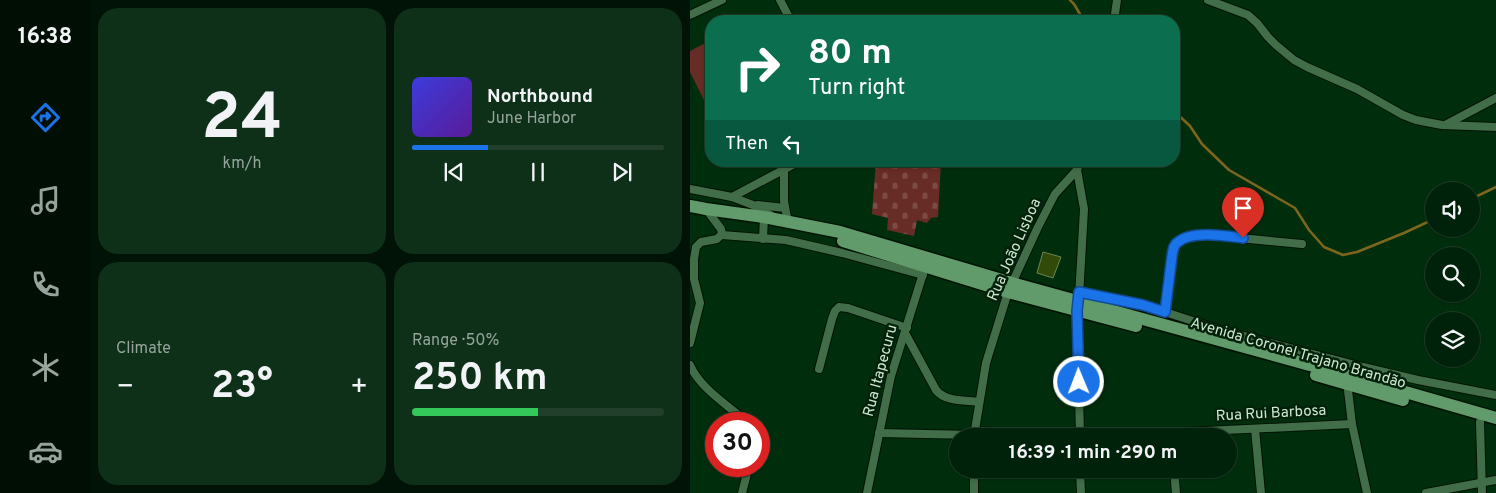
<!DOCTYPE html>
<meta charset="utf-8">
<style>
body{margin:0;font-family:Overpass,sans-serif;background:#0e2f18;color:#f1f3f6;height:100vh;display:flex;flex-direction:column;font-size:19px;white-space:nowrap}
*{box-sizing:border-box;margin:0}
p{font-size:16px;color:#95a49c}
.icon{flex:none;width:28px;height:28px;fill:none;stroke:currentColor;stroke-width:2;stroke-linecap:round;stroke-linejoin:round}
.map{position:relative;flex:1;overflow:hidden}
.sheet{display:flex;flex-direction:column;gap:8px;padding:8px;background:#001306;width:600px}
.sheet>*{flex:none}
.top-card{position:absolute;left:15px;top:15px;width:475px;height:152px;border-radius:20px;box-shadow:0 1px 4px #0004,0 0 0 1px #223f2b;background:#0b6e4f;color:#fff;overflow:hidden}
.fabs{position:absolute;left:735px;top:182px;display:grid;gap:10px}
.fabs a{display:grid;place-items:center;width:55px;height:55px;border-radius:50%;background:#00220a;box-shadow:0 1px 4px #0004,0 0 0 1px #223f2b;font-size:25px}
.speed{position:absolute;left:15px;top:412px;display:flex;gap:10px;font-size:25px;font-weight:700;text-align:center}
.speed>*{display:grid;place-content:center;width:65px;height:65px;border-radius:50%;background:#00220a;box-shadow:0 1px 4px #0004,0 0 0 1px #223f2b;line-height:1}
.speed .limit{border:8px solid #d22;background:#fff;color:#111}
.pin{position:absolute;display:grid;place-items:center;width:42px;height:42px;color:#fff;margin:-51px -21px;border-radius:50% 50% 50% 0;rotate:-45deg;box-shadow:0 0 5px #0007}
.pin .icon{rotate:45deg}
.me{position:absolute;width:55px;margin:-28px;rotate:359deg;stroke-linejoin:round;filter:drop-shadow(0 0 4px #0008)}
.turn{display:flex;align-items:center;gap:18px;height:105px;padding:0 20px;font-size:22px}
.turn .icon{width:65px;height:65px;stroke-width:2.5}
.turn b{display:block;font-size:35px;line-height:42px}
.then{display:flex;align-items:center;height:48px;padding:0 20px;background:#0003;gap:10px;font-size:19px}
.big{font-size:38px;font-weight:700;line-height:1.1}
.sheet .widget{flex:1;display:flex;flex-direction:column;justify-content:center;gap:8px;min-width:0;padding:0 18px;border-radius:20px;background:#0e2f18}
.sheet .dial{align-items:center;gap:0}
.dial b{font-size:65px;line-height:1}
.song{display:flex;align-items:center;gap:15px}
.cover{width:60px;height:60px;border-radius:8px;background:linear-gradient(135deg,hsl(240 70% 55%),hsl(270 70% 35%))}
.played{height:5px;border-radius:2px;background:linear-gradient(90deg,#1a73e8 30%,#223f2b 30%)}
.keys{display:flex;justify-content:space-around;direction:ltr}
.heat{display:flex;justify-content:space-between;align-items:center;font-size:28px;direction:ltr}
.charge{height:8px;border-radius:4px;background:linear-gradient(90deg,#34c759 50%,#223f2b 0)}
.sheet .tiles{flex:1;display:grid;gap:8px;grid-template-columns:repeat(2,1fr)}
.trip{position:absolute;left:259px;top:428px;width:288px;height:50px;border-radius:25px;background:#00220a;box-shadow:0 1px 4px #0004,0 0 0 1px #223f2b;font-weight:700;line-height:50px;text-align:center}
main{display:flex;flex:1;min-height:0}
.tabs{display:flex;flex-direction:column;width:90px;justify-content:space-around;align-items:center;background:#000e04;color:#95a49c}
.tabs .icon{width:35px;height:35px}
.tabs .current{color:#1a73e8}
.tabs b{font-size:22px;color:#f1f3f6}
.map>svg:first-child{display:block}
</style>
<main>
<nav class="tabs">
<b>16:38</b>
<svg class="icon current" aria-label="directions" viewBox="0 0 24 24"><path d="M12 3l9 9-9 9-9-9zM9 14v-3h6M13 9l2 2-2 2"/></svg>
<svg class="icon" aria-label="music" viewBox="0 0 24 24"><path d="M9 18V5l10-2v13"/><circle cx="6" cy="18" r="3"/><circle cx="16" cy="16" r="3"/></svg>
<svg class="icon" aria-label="phone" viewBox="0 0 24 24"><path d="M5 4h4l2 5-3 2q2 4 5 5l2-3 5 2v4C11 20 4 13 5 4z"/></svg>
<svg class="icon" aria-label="climate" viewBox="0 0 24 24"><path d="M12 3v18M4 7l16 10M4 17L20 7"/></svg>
<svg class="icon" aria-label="car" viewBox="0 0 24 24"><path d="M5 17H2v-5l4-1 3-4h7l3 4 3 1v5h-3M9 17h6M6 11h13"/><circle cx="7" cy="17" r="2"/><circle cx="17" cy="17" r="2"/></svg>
</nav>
<section class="sheet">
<div class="tiles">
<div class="widget dial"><b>24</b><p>km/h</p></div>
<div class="widget">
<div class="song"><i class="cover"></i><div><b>Northbound</b><p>June Harbor</p></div></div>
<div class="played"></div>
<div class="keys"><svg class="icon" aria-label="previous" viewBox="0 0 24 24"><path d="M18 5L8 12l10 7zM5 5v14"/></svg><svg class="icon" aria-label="pause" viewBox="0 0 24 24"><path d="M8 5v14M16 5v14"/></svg><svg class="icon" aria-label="next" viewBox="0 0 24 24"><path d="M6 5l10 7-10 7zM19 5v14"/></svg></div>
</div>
<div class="widget"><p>Climate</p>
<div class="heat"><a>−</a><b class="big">23°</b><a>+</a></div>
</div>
<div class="widget"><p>Range · 50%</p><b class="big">250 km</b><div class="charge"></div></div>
</div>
</section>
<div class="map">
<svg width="806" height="493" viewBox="0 0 806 493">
<defs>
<pattern id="cemetery-stones" width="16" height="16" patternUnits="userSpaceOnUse" patternTransform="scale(1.25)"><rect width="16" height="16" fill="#672c25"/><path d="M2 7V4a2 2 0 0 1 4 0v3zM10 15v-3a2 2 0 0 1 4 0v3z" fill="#7c4b44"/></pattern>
</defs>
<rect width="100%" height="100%" fill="#002e0d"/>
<polygon fill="url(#cemetery-stones)" points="186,161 251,161 248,217 241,218 237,223 227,220 224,236 197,230 198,218 182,214"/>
<polygon fill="#672c25" points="21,40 21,114 0,72 0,51"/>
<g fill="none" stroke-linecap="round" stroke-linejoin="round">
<g stroke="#7e651e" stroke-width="2.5">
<polyline points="380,0 384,4 394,21"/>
<polyline points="484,111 500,126 512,144 539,170 605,208 619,230 634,247 653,255 667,252 714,233 744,219"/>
<polyline points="781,199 806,187"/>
</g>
</g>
<polygon fill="#324a09" stroke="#6e8453" points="353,252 371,257 363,278 347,273"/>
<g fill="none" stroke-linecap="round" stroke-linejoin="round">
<g stroke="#001303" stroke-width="10">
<g id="street">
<polyline points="90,0 101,21"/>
<polyline points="518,0 558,15 567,23 578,37 586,45 604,60 617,67 667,89 713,115 726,120 752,125 806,127"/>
<polyline points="0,15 32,0"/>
<polyline points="424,21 427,0"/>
<polyline points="755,125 806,98"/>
<polyline points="94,169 94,201 98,223"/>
<polyline points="0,189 42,197 63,205 82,216"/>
<polyline points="42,197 110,161"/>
<polyline points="68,205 95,208"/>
<polyline points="32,235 96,240 152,253 233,275"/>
<polyline points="73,239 74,217"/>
<polyline points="389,292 453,305 531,330 673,367 728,380 806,395"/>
<polyline points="389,297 394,209 387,170 390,161"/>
<polyline points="387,308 390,436"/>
<path d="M475 312 483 249C489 235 505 236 518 235L612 244"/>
<path d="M215 333 246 390C255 402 275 400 289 402"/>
<polyline points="0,343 10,303 4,279 4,259 6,247 11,242 27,239 32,234 31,229 16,209"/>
<path d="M0 365C10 389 41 407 59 424"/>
<polyline points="129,369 142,319 145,311 149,307 158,308 217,328"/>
<polyline points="657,382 662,424 677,493"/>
<polyline points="790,422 792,493"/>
<polyline points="565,429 571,493"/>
<polyline points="284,431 374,436"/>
<polyline points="189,433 284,435"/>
<polyline points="284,436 296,363 318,292 348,227 365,194 387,170"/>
<polyline points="411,436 662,424"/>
<polyline points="284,469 284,493"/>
<polyline points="390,469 391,493"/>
<polyline points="484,469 486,493"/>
<polyline points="52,493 59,466"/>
<polyline points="177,493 201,376 236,264"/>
<polyline points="736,493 806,480"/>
</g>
</g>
<g stroke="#001303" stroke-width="15">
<g id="primary">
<polyline points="0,206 16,209 74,217 150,232 322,283 656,375 806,418"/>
<polyline points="153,241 318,292 446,326"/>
<polyline points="626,375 713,400"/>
</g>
</g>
<use href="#street" stroke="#416d48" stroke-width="8"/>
<use href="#primary" stroke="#619b6b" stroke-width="12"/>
</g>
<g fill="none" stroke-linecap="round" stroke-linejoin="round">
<g stroke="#114b97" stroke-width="12">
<path id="route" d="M389 382 387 311 389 292 453 305 475 312 482 256C483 251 483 245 488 242 502 230 537 236 553 238"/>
</g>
<use href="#route" stroke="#1a73e8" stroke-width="9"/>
</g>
<g text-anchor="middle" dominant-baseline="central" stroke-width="5" stroke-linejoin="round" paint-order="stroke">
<g font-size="15" fill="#cfe6d1" stroke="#012209">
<text transform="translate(325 250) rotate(-66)">Rua João Lisboa</text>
<text transform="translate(608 354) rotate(16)">Avenida Coronel Trajano Brandão</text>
<text transform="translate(191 371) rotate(-75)">Rua Itapecuru</text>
<text transform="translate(581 414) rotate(-3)">Rua Rui Barbosa</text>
</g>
</g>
</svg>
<div class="fabs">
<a><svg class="icon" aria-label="sound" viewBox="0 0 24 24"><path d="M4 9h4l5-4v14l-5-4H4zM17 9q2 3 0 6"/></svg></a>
<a><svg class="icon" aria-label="search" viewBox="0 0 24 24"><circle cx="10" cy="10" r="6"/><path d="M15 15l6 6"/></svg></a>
<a><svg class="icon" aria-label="layers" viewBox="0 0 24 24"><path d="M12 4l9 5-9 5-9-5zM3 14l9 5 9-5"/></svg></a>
</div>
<div class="speed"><div class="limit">30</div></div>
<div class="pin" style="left:553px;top:238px;background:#d93025"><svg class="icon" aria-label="arrive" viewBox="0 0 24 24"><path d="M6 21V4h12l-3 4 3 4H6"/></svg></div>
<svg class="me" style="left:389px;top:382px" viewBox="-20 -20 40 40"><circle r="17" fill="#1a73e8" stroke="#fff" stroke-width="3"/><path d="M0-11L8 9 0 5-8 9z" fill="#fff"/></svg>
<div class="trip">16:39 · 1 min · 290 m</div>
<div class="top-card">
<div class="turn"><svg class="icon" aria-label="right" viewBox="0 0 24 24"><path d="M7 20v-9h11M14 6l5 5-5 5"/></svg><div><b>80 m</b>Turn right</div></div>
<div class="then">Then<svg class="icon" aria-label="left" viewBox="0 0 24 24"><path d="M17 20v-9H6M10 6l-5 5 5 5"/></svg></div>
</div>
</div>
</main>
